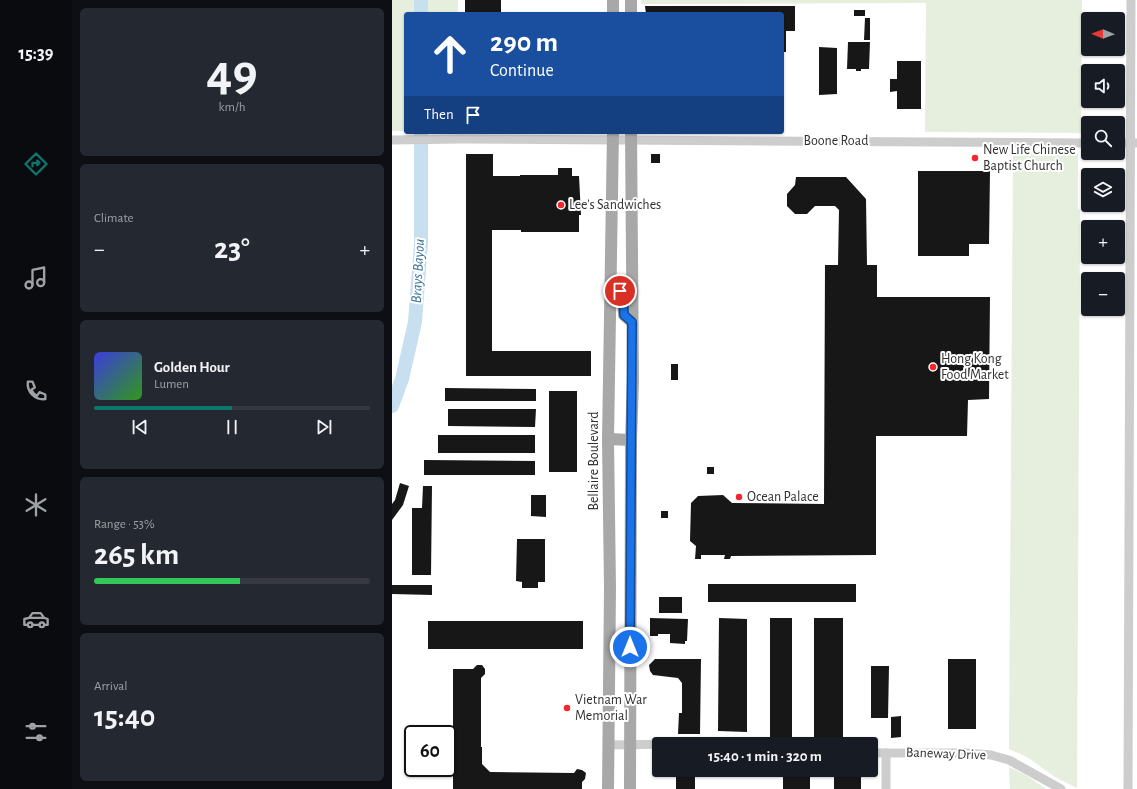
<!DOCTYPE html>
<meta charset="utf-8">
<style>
body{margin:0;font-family:"Alegreya Sans",sans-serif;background:#242831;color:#f1f3f6;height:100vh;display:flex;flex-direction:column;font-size:15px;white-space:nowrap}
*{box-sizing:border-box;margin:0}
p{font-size:13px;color:#9ea1a6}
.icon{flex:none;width:22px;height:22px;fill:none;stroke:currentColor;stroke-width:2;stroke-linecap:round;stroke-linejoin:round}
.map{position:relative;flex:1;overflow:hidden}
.drawer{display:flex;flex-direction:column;gap:8px;padding:8px;background:#0d0f14;width:320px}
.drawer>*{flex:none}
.guide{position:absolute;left:12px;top:12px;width:380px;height:122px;border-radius:4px;box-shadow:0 1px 3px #0004;background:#1a4fa0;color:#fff;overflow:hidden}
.needle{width:26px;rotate:271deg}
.tools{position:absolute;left:689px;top:12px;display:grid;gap:8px}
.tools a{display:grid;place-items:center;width:44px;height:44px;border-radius:4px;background:#171b24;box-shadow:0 1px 3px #0004;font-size:20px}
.speed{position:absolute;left:12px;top:725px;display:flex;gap:8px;font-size:20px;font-weight:700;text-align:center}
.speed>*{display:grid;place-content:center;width:52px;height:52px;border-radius:50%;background:#171b24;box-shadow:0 1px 3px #0004;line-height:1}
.speed .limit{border:2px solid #111;border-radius:6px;background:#fff;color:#111}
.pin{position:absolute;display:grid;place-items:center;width:34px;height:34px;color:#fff;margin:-17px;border:2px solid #fff;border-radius:50%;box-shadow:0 1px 4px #0007}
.me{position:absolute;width:44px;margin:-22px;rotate:0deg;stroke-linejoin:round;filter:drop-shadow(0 0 3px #0008)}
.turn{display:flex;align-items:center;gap:14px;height:84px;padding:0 20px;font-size:18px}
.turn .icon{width:52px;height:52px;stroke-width:2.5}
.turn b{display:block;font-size:28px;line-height:34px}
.then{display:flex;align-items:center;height:38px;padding:0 20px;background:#0003;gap:8px;font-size:15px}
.big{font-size:30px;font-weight:600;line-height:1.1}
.drawer .tile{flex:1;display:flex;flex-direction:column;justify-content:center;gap:6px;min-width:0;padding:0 14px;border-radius:6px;background:#242831}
.drawer .dial{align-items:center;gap:0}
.dial b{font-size:52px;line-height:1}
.song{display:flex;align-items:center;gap:12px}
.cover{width:48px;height:48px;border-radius:6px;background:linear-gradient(135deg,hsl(240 70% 55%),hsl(110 70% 35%))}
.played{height:4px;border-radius:2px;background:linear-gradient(90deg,#0f766e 50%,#363941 50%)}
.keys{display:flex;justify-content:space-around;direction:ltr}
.heat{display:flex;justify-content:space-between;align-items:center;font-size:22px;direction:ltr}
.charge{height:6px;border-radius:3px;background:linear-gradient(90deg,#34c759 53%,#363941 0)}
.trip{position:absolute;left:260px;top:737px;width:226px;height:40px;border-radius:4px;background:#171b24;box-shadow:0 1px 3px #0004;font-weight:600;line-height:40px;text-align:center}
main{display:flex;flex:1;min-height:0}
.menu{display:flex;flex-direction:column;width:72px;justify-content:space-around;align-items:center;background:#090b0e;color:#9ea1a6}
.menu .icon{width:28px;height:28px}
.menu .on{color:#0f766e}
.menu b{font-size:18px;color:#f1f3f6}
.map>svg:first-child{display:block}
</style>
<main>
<nav class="menu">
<b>15:39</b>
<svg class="icon on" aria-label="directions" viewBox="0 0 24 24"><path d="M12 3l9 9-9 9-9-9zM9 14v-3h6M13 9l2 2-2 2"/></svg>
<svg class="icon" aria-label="music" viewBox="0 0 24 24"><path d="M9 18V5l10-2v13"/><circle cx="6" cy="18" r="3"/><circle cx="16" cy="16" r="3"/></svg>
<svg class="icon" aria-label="phone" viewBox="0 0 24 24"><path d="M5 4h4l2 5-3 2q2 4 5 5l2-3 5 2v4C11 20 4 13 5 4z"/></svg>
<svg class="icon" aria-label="climate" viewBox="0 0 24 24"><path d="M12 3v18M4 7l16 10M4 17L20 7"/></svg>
<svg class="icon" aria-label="car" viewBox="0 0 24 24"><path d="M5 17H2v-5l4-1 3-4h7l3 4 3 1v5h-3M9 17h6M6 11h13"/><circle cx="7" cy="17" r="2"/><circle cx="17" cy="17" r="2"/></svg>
<svg class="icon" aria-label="filters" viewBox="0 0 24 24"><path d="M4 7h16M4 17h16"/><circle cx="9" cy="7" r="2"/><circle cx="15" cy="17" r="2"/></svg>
</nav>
<section class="drawer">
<div class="tile dial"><b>49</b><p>km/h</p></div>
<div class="tile"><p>Climate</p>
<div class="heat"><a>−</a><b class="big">23°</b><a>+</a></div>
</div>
<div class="tile">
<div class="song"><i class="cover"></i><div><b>Golden Hour</b><p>Lumen</p></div></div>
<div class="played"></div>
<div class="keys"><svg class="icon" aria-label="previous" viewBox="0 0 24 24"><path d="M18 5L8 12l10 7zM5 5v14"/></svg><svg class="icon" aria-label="pause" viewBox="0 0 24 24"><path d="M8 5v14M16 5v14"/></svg><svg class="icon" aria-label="next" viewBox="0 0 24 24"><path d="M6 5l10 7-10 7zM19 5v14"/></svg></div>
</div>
<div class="tile"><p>Range · 53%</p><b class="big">265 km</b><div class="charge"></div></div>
<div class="tile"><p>Arrival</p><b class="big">15:40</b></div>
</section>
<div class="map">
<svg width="745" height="789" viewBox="0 0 745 789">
<rect width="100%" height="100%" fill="#fff"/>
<g fill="#e6eedd">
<polygon points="0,0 66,0 66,14 14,14 14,131 0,131"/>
<polygon points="249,0 690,0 689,133 533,132 534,3 249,4"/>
<polygon points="621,152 686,153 686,209 688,210 685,788 663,777 635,757 617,749"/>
<polygon points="617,767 634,775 654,789 618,789"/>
</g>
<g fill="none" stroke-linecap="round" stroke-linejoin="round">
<g stroke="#c8dfef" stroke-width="14">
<polyline points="29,0 29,14"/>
<polyline points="0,406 10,379 23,322 29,243 29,132"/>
</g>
</g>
<g fill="#171717">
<rect x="73" y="0" width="36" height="14"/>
<polygon points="253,6 403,6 403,31 394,31 394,52 390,52 390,14 254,14"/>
<rect x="462" y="10" width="11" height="6"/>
<polygon points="473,18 478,18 478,40 472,40"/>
<polygon points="456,42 478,42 477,69 469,69 469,71 464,71 464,69 455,69"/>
<polygon points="427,47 445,48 445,94 427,95"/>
<polygon points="505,61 529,61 529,109 505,109 505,91 498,92 498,79 505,79"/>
<polygon points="74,154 101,154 101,176 128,176 128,175 166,175 166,168 180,168 180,176 187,176 189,215 187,215 187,232 129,232 129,230 100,230 100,351 199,351 199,376 74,376"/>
<rect x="259" y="154" width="9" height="9"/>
<polygon points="526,171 598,171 597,244 577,244 577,256 526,256"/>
<polygon points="404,177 454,177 474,199 475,265 485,265 485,297 598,297 597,399 576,400 575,436 484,436 484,555 339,556 338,559 332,559 333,555 309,555 309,559 303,559 304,546 298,541 299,503 306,496 331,495 340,503 432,504 433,265 446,265 447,210 443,206 423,206 415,214 403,214 395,206 395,194 403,185"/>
<rect x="279" y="364" width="7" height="16"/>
<polygon points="53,388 144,389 144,401 53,401"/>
<rect x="157" y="391" width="28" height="81"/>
<polygon points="56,409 144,409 143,427 56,426"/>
<rect x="46" y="435" width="97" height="18"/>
<polygon points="32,460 143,461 143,475 32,475"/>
<rect x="315" y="467" width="7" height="7"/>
<polygon points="8,483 17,486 11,505 0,520 0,504 3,500"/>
<polygon points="31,486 40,486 39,575 20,575 20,508 30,508"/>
<polygon points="139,495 154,495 154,517 139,516"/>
<rect x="269" y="511" width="7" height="7"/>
<polygon points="125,539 153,539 153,582 146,582 146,588 130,588 130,582 124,581"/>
<rect x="316" y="584" width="148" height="18"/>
<polygon points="0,585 40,585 40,595 0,594"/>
<rect x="267" y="597" width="23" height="16"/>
<polygon points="258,618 296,619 295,641 293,641 293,644 278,643 278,634 266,634 266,636 258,636"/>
<polygon points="327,618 355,619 355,732 326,731"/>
<rect x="378" y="618" width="22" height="122"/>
<rect x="422" y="618" width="29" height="122"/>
<rect x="36" y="621" width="155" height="28"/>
<polygon points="263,659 309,659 308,734 286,734 287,713 290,713 290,683 286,678 261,675 258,671 257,665"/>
<rect x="556" y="659" width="28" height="70"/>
<polygon points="85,665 90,665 93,669 93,674 89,678 89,747 90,747 90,764 98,772 182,773 185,769 190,770 194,773 193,779 190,782 190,789 61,789 61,669 81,669"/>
<polygon points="479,666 497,666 496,718 479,718"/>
<polygon points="509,716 509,737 499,738 499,717"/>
<rect x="284" y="770" width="19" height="19"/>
<rect x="391" y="770" width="27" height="19"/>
<rect x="442" y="770" width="27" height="19"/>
</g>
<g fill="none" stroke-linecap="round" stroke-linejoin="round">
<g stroke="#cdcdcd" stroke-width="9">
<polyline points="0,140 70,139 696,143"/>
<polyline points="726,143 745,143"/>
<polyline points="217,745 285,744"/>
<polyline points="479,753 573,753 599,755 617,760 669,789"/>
<polyline points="494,789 494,753"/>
<polyline points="736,789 739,0"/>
</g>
<g stroke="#a8a8a8" stroke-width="12">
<polyline points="239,0 239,14"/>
<polyline points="221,14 221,0"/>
<polyline points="219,290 228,291 231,294 232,315 240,322"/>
<polyline points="216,439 239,440"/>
<polyline points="216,789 218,588 216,439 221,132"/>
<polyline points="238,789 239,440 241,381 239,132"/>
</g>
</g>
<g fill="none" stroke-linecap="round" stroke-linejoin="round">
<g stroke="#114b97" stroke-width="10">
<polyline id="route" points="228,291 231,294 232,315 240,322 238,647"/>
</g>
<use href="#route" stroke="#1a73e8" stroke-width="7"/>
</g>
<g fill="#f5252d" stroke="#fff" stroke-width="1.5">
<circle cx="583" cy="158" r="4"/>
<circle cx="169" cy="205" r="4"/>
<circle cx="541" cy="367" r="4"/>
<circle cx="347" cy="497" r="4"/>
<circle cx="175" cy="708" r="4"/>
</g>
<g text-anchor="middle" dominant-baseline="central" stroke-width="4" stroke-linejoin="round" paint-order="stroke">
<g font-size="14" fill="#303030" stroke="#fff">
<text x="444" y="141">Boone Road</text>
<text transform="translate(202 461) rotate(-90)">Bellaire Boulevard</text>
<text transform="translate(554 754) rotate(2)">Baneway Drive</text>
</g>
<g font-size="14" fill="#303030" stroke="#fff" text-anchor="start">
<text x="591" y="150">New Life Chinese<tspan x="591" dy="16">Baptist Church</tspan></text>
<text x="177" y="205">Lee's Sandwiches</text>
<text x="549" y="359">Hong Kong<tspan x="549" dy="16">Food Market</tspan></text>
<text x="355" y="497">Ocean Palace</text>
<text x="183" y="700">Vietnam War<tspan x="183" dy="16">Memorial</tspan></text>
</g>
<g font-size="15" font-style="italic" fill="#36709b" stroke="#fff">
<text transform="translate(26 271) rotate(-87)">Brays Bayou</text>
</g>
</g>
</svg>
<div class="tools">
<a><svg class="needle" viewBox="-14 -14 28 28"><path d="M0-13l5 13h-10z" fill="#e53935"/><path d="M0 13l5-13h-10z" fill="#9ea1a6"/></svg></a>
<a><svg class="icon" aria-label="sound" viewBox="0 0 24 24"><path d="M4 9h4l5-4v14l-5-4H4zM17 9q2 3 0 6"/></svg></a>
<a><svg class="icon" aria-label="search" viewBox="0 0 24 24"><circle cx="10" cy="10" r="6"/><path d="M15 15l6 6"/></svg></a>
<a><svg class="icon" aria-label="layers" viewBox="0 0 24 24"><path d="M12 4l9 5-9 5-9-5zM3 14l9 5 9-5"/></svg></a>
<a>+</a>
<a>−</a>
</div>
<div class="speed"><div class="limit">60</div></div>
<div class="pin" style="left:228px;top:291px;background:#d93025"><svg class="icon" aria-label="arrive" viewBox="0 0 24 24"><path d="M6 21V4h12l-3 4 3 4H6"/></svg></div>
<svg class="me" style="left:238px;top:647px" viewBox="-20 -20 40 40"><circle r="17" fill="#1a73e8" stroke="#fff" stroke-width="3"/><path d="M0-11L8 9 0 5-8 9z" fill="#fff"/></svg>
<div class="trip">15:40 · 1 min · 320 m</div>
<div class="guide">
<div class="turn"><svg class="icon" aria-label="ahead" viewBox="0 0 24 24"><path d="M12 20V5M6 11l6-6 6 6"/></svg><div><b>290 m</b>Continue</div></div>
<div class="then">Then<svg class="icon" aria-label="arrive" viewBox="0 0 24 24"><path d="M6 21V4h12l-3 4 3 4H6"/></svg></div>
</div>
</div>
</main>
